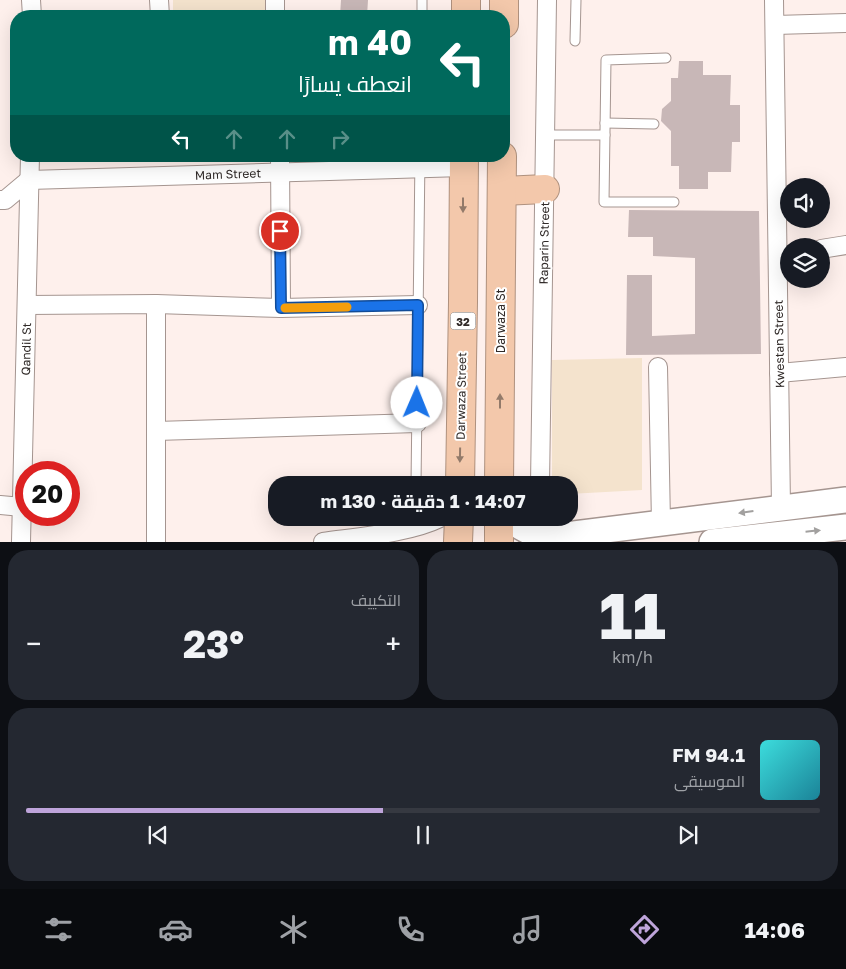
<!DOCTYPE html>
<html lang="ar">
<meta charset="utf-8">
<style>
body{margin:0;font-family:"Golos Text",Cairo,sans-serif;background:#242831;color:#f1f3f6;direction:rtl;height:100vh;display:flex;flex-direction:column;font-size:19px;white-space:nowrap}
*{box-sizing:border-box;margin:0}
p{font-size:16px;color:#9ea1a6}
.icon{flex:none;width:28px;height:28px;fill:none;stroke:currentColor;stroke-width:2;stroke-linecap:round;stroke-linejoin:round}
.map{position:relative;height:542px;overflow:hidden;direction:ltr}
.panel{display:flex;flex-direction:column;gap:8px;padding:8px;background:#0d0f14;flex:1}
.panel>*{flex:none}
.guide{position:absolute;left:10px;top:10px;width:500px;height:152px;border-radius:20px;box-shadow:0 5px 20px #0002;direction:rtl;background:#00695c;color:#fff;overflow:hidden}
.tools{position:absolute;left:780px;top:178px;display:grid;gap:10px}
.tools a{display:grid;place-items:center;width:50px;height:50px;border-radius:50%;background:#171b24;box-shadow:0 5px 20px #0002;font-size:25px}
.speed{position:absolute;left:15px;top:461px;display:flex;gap:10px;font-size:25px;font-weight:700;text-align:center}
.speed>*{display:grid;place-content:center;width:65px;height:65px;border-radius:50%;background:#171b24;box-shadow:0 5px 20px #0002;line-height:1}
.speed .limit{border:8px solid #d22;background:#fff;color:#111}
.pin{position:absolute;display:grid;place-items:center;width:42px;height:42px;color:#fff;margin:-21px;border:2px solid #fff;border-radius:50%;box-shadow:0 1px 5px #0007}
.me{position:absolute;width:55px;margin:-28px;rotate:1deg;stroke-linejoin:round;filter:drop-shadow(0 0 4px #0008)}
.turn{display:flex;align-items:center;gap:18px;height:105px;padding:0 15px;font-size:22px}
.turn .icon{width:65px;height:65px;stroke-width:2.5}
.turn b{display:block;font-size:35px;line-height:42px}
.lanes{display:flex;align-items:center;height:48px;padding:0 15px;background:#0003;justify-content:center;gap:25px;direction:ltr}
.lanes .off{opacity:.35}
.big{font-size:38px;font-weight:700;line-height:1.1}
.panel .widget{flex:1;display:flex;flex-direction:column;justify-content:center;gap:8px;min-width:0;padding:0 18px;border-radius:20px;background:#242831}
.panel .dial{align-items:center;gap:0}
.dial b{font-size:65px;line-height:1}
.song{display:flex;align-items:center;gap:15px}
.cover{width:60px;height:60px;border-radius:8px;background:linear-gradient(135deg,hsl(180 70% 55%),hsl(190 70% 35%))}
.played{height:5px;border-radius:2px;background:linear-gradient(90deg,#bea4da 45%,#363941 45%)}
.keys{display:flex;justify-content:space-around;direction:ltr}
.heat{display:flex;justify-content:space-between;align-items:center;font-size:28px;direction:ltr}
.panel .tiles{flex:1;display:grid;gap:8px;grid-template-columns:1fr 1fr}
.widget:last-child{grid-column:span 2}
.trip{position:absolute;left:268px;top:476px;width:310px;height:50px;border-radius:20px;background:#171b24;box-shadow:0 5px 20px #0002;font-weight:700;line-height:50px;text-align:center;direction:rtl}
.menu{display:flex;height:80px;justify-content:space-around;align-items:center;background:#090b0e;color:#9ea1a6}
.menu .icon{width:35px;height:35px}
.menu .on{color:#bea4da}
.menu b{font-size:22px;color:#f1f3f6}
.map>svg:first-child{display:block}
</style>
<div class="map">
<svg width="846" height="542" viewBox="0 0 846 542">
<rect width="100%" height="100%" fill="#fef0ec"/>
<g fill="#f4e3cd">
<rect x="173" y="0" width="92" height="16"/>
<polygon points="642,358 642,490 569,494 569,485 552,485 552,360"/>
</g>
<g fill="#c8b7b7">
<polygon points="341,0 368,0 367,16 340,16"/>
<polygon points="679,61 703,61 703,75 731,75 730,105 740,105 740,142 732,142 731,172 708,172 708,189 679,189 679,166 671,166 671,131 661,121 662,109 671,101 671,78 678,78"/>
<polygon points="629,210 759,211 761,354 626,355 627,275 652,275 652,336 695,334 695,258 653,256 653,237 628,237"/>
</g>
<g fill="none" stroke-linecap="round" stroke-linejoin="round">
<g stroke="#a59590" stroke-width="11">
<g id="lane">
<polyline points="422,16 422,0"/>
<polyline points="575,41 576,0"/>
<polyline points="666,58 606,60 604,202 674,202"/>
<polyline points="605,123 654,124"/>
<polyline points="546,135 605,135"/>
<polyline points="416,485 420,156"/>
</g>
</g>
<g stroke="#a59590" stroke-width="20">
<g id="street">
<polyline points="31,0 32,16"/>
<polyline points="159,0 160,16"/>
<polyline points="275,0 275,16"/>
<polyline points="774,0 781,507"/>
<polyline points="775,25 846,23"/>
<polyline points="280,156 281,308"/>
<polyline points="0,200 5,200 29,180 463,167"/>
<polyline points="821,249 846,245"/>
<polyline points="156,304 156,542"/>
<polyline points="27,305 156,304 281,308 418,305"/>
<polyline points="658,367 661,523"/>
<polyline points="779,373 846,367"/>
<polyline points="156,431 417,423"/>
<polyline points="540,485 547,0"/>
<polyline points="0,505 22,507"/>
<polyline points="21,542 30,156"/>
<path d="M323 542C358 537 410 533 440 518"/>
</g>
</g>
<g stroke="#a59590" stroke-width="28">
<g id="secondary">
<path d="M510 518C529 538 548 536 574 534L846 500"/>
<polyline points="712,542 846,527"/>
</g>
</g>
<g stroke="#af917e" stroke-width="30">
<g id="highway">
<polyline points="466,0 466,16"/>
<polyline points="504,24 504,0"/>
<polyline points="502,191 545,189"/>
<polyline points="460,485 463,302 464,156"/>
<polyline points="499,485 502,156"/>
<polyline points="458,542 459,518"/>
<polyline points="499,542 499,518"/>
</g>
</g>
<use href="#lane" stroke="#fff" stroke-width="9"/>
<use href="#street" stroke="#fff" stroke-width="18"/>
<use href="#secondary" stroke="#fff" stroke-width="25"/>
<use href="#highway" stroke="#f3c8ab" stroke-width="28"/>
</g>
<defs><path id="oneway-solid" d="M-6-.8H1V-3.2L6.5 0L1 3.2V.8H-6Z" transform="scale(1.25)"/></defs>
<g fill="#927a6a">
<use href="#oneway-solid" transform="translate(463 205) rotate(90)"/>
<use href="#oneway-solid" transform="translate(500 401) rotate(-90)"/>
<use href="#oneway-solid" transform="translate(460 455) rotate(91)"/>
</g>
<g fill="#a2a09f">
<use href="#oneway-solid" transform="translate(746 512) rotate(172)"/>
<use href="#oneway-solid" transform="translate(813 531) rotate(-6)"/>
</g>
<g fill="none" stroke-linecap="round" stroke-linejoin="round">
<g stroke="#114b97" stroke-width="12">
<polyline id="route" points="280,231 281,308 418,305 417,403"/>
</g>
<use href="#route" stroke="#1a73e8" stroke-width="9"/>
<polyline stroke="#f59e0b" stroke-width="9" points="285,308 347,307"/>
</g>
<g text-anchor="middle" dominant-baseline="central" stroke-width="4" stroke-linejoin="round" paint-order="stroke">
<rect fill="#fff" stroke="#6f6b69" stroke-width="1" x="450.5" y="312.5" width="25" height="17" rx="4"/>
<g font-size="11" font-weight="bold" fill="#312b29">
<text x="463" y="321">32</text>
</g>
<g font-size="12" fill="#312b29" stroke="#fff">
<text transform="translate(228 174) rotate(-2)">Mam Street</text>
<text transform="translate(544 243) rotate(-89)">Raparin Street</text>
<text transform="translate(500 321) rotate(-90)">Darwaza St</text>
<text transform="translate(779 344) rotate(-91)">Kwestan Street</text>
<text transform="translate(26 349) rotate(-89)">Qandil St</text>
<text transform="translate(461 396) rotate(-89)">Darwaza Street</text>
</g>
</g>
</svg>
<div class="tools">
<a><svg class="icon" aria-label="sound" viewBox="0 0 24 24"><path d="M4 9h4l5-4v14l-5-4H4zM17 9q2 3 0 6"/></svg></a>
<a><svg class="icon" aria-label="layers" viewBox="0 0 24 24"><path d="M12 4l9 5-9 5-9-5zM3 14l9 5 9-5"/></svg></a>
</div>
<div class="speed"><div class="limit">20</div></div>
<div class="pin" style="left:280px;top:231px;background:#d93025"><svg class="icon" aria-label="arrive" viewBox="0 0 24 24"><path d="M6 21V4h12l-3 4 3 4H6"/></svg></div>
<svg class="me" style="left:417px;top:403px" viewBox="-20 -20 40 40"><circle r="19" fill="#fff"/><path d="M0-13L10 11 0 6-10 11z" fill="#1a73e8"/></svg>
<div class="trip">14:07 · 1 دقيقة · 130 m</div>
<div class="guide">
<div class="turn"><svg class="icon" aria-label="left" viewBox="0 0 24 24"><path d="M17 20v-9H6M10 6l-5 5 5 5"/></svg><div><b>40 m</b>انعطف يسارًا</div></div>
<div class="lanes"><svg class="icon" aria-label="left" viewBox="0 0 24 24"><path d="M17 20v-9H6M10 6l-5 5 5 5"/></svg><svg class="icon off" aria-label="ahead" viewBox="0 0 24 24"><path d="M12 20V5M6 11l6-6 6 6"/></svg><svg class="icon off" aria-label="ahead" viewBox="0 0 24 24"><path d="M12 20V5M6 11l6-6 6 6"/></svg><svg class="icon off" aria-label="right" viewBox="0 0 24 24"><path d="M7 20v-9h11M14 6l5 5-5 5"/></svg></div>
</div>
</div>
<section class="panel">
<div class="tiles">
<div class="widget dial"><b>11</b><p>km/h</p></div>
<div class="widget"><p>التكييف</p>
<div class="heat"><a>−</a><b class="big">23°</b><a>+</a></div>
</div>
<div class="widget">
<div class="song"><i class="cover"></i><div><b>94.1 FM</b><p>الموسيقى</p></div></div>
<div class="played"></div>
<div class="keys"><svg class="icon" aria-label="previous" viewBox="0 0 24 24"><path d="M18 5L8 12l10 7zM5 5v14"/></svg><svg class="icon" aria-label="pause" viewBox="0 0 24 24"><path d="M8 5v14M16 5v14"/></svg><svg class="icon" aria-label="next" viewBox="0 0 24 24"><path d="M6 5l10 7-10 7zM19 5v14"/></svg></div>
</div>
</div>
</section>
<nav class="menu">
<b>14:06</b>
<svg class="icon on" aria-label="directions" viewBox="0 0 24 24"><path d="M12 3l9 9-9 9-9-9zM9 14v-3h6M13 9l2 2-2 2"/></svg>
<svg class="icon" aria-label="music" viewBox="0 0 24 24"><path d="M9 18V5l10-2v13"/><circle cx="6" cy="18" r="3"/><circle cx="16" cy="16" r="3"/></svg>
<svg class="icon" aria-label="phone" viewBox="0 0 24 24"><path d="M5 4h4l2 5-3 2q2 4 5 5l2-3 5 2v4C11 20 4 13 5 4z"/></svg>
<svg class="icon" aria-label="climate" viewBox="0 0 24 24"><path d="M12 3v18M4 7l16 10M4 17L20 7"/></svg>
<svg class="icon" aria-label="car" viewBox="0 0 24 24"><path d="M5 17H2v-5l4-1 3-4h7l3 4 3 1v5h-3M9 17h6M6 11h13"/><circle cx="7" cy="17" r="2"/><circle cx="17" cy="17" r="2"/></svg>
<svg class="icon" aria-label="filters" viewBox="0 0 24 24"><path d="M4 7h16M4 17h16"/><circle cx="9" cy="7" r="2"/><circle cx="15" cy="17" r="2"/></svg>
</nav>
